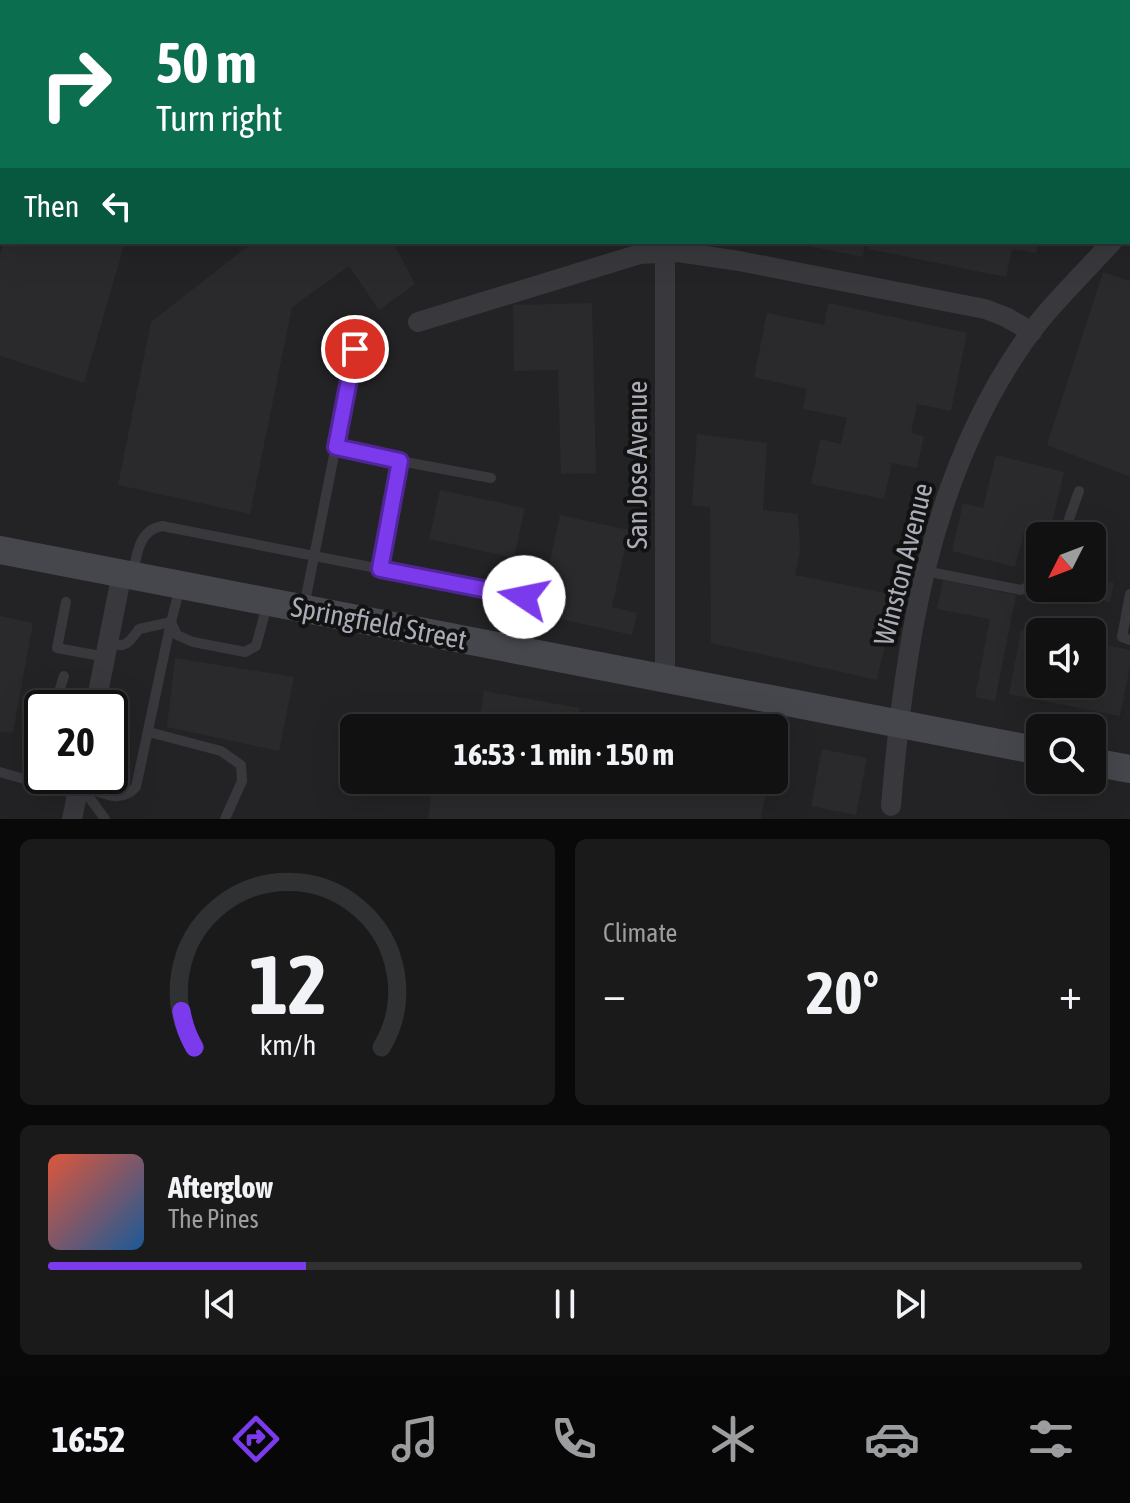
<!DOCTYPE html>
<meta charset="utf-8">
<style>
body{margin:0;font-family:"Asap Condensed",sans-serif;background:#1a1a1b;color:#f1f3f6;height:100vh;display:flex;flex-direction:column;font-size:30px;white-space:nowrap}
*{box-sizing:border-box;margin:0}
p{font-size:26px;color:#9c9d9f}
.icon{flex:none;width:44px;height:44px;fill:none;stroke:currentColor;stroke-width:2;stroke-linecap:round;stroke-linejoin:round}
.map{position:relative;height:819px;overflow:hidden}
.drawer{display:flex;flex-direction:column;gap:20px;padding:20px;background:#09090a;flex:1}
.drawer>*{flex:none}
.banner{position:absolute;left:0px;top:0px;width:1130px;height:244px;box-shadow:0 8px 32px #0002,0 0 0 2px #303132;background:#0b6e4f;color:#fff;overflow:hidden}
.needle{width:52px;rotate:228deg}
.controls{position:absolute;left:1026px;top:522px;display:grid;gap:16px}
.controls a{display:grid;place-items:center;width:80px;height:80px;border-radius:12px;background:#111112;box-shadow:0 8px 32px #0002,0 0 0 2px #303132;font-size:40px}
.speed{position:absolute;left:24px;top:690px;display:flex;gap:16px;font-size:40px;font-weight:700;text-align:center}
.speed>*{display:grid;place-content:center;width:104px;height:104px;border-radius:50%;background:#111112;box-shadow:0 8px 32px #0002,0 0 0 2px #303132;line-height:1}
.speed .limit{border:4px solid #111;border-radius:12px;background:#fff;color:#111}
.pin{position:absolute;display:grid;place-items:center;width:68px;height:68px;color:#fff;margin:-34px;border:4px solid #fff;border-radius:50%;box-shadow:0 2px 8px #0007}
.me{position:absolute;width:88px;margin:-44px;rotate:281deg;stroke-linejoin:round;filter:drop-shadow(0 0 6px #0008)}
.turn{display:flex;align-items:center;gap:28px;height:168px;padding:0 24px;font-size:36px}
.turn .icon{width:104px;height:104px;stroke-width:2.5}
.turn b{display:block;font-size:56px;line-height:68px}
.then{display:flex;align-items:center;height:76px;padding:0 24px;background:#0003;gap:16px;font-size:30px}
.big{font-size:60px;font-weight:700;line-height:1.1}
.drawer .card{flex:1;display:flex;flex-direction:column;justify-content:center;gap:12px;min-width:0;padding:0 28px;border-radius:12px;background:#1a1a1b}
.drawer .dial{align-items:center;gap:0}
.dial svg{height:208px;overflow:visible;fill:none;stroke:#303132;stroke-width:7;stroke-linecap:round;text-anchor:middle}
.dial text{fill:#f1f3f6;stroke:none}
.song{display:flex;align-items:center;gap:24px}
.cover{width:96px;height:96px;border-radius:12px;background:linear-gradient(135deg,hsl(10 70% 55%),hsl(210 70% 35%))}
.played{height:8px;border-radius:4px;background:linear-gradient(90deg,#7c3aed 25%,#303132 25%)}
.keys{display:flex;justify-content:space-around;direction:ltr}
.heat{display:flex;justify-content:space-between;align-items:center;font-size:44px;direction:ltr}
.drawer .tiles{flex:1;display:grid;gap:20px;grid-template-columns:1fr 1fr}
.card:last-child{grid-column:span 2}
.trip{position:absolute;left:340px;top:714px;width:448px;height:80px;border-radius:12px;background:#111112;box-shadow:0 8px 32px #0002,0 0 0 2px #303132;font-weight:700;line-height:80px;text-align:center}
.tabs{display:flex;height:128px;justify-content:space-around;align-items:center;background:#070707;color:#9c9d9f}
.tabs .icon{width:56px;height:56px}
.tabs .selected{color:#7c3aed}
.tabs b{font-size:36px;color:#f1f3f6}
.map>svg:first-child{display:block}
</style>
<div class="map">
<svg width="1130" height="819" viewBox="0 0 1130 819">
<rect width="100%" height="100%" fill="#171718"/>
<path fill="#232325" fill-rule="evenodd" d="M0 0 80 2H2V242H1128V115L1130 116V819H0ZM1040 536H1092V588H1040ZM1040 632H1092V684H1040ZM42 708H110V776H42ZM354 728H774V780H354ZM1040 728H1092V780H1040Z"/>
<polygon fill="#1d231e" points="58,0 202,0 60,2"/>
<g fill="#2a2a2c">
<polygon points="4,242 125,242 84,383 0,356 0,254"/>
<polygon points="253,242 393,242 415,284 379,310 349,266 292,307 250,514 118,485 151,322"/>
<polygon points="788,242 865,242 863,257"/>
<polygon points="869,242 1039,242 1036,253 1012,249 1006,277 868,249"/>
<polygon points="1103,272 1130,281 1130,477 1047,445"/>
<polygon points="592,303 596,473 561,474 558,370 514,371 513,305"/>
<polygon points="828,303 967,333 951,411 917,404 911,433 924,436 917,468 892,463 884,499 811,484 820,439 841,444 847,418 803,409 807,389 754,377 767,313 824,325"/>
<polygon points="697,434 767,443 763,510 798,514 800,551 795,575 896,595 877,680 711,643 710,507 692,505"/>
<polygon points="996,455 1064,472 1050,531 1026,525 1015,567 952,551 963,503 983,508"/>
<polygon points="440,490 525,508 514,558 429,539"/>
<polygon points="560,515 629,530 612,607 637,613 632,635 538,614"/>
<polygon points="1093,578 1114,583 1110,602 1089,597"/>
<polygon points="943,580 1016,595 995,701 975,697 990,619 937,609"/>
<polygon points="0,616 33,623 13,733 0,732"/>
<polygon points="1021,629 1040,632 1040,684 1092,684 1092,642 1130,650 1130,666 1120,716 1009,694"/>
<polygon points="175,658 294,677 279,751 167,727"/>
<polygon points="484,691 580,708 577,728 478,728"/>
<polygon points="822,749 867,758 856,815 811,806"/>
<polygon points="433,780 583,780 676,796 679,780 768,780 761,819 428,819"/>
</g>
<g fill="none" stroke-linecap="round" stroke-linejoin="round">
<g stroke="#38383d" stroke-width="10">
<polyline points="336,447 400,461 380,569"/>
<polyline points="400,461 491,478"/>
<polyline points="1063,536 1079,491"/>
<polyline points="925,571 1021,590 1040,581"/>
<path d="M133 573C137 554 139 530 162 526L524 597 516 647"/>
<polyline points="180,587 171,622 177,635 193,642 245,652 256,646 267,605"/>
<polyline points="1130,594 1122,637 1130,640"/>
<polyline points="66,602 57,648 106,657"/>
<polyline points="304,607 355,349"/>
<polyline points="54,708 64,676"/>
<polyline points="149,732 221,751 241,765 242,781 225,819"/>
<polyline points="0,772 31,781 42,745"/>
<path d="M79 784C100 791 119 806 136 787L171 622 139 629C129 643 125 649 108 643"/>
<polyline points="81,786 105,819"/>
</g>
<g stroke="#38383d" stroke-width="20">
<polyline points="1128,226 1130,224"/>
<polyline points="418,322 640,254 678,252 739,261 985,309 1006,317 1032,332"/>
<polyline points="665,678 665,252"/>
<polyline points="95,708 122,573"/>
<path d="M891 806C904 645 929 479 1023 343 1049 306 1082 275 1112 242"/>
<polyline points="72,819 81,776"/>
</g>
<g stroke="#46474d" stroke-width="28">
<polyline points="0,550 1040,751"/>
<polyline points="1092,762 1130,769"/>
</g>
</g>
<g fill="none" stroke-linecap="round" stroke-linejoin="round">
<g stroke="#51269a" stroke-width="20">
<polyline id="route" points="355,349 336,447 400,461 380,569 524,597"/>
</g>
<use href="#route" stroke="#7c3aed" stroke-width="14"/>
</g>
<g text-anchor="middle" dominant-baseline="central" stroke-width="8" stroke-linejoin="round" paint-order="stroke">
<g font-size="28" fill="#aaadb7" stroke="#121213">
<text transform="translate(637 465) rotate(-90)">San Jose Avenue</text>
<text transform="translate(903 564) rotate(-76)">Winston Avenue</text>
<text transform="translate(379 623) rotate(11)">Springfield Street</text>
</g>
</g>
</svg>
<div class="controls">
<a><svg class="needle" viewBox="-14 -14 28 28"><path d="M0-13l5 13h-10z" fill="#e53935"/><path d="M0 13l5-13h-10z" fill="#9c9d9f"/></svg></a>
<a><svg class="icon" aria-label="sound" viewBox="0 0 24 24"><path d="M4 9h4l5-4v14l-5-4H4zM17 9q2 3 0 6"/></svg></a>
<a><svg class="icon" aria-label="search" viewBox="0 0 24 24"><circle cx="10" cy="10" r="6"/><path d="M15 15l6 6"/></svg></a>
</div>
<div class="speed"><div class="limit">20</div></div>
<div class="pin" style="left:355px;top:349px;background:#d93025"><svg class="icon" aria-label="arrive" viewBox="0 0 24 24"><path d="M6 21V4h12l-3 4 3 4H6"/></svg></div>
<svg class="me" style="left:524px;top:597px" viewBox="-20 -20 40 40"><circle r="19" fill="#fff"/><path d="M0-13L10 11 0 6-10 11z" fill="#7c3aed"/></svg>
<div class="trip">16:53 · 1 min · 150 m</div>
<div class="banner">
<div class="turn"><svg class="icon" aria-label="right" viewBox="0 0 24 24"><path d="M7 20v-9h11M14 6l5 5-5 5"/></svg><div><b>50 m</b>Turn right</div></div>
<div class="then">Then<svg class="icon" aria-label="left" viewBox="0 0 24 24"><path d="M17 20v-9H6M10 6l-5 5 5 5"/></svg></div>
</div>
</div>
<section class="drawer">
<div class="tiles">
<div class="card dial"><svg viewBox="0 0 100 80">
<path d="M14 69A42 42 0 1 1 86 69"/>
<path d="M14 69A42 42 0 0 1 9 55" stroke="#7c3aed"/>
<text x="50" y="56" font-size="32" font-weight="700">12</text>
<text x="50" y="72" font-size="11">km/h</text>
</svg></div>
<div class="card"><p>Climate</p>
<div class="heat"><a>−</a><b class="big">20°</b><a>+</a></div>
</div>
<div class="card">
<div class="song"><i class="cover"></i><div><b>Afterglow</b><p>The Pines</p></div></div>
<div class="played"></div>
<div class="keys"><svg class="icon" aria-label="previous" viewBox="0 0 24 24"><path d="M18 5L8 12l10 7zM5 5v14"/></svg><svg class="icon" aria-label="pause" viewBox="0 0 24 24"><path d="M8 5v14M16 5v14"/></svg><svg class="icon" aria-label="next" viewBox="0 0 24 24"><path d="M6 5l10 7-10 7zM19 5v14"/></svg></div>
</div>
</div>
</section>
<nav class="tabs">
<b>16:52</b>
<svg class="icon selected" aria-label="directions" viewBox="0 0 24 24"><path d="M12 3l9 9-9 9-9-9zM9 14v-3h6M13 9l2 2-2 2"/></svg>
<svg class="icon" aria-label="music" viewBox="0 0 24 24"><path d="M9 18V5l10-2v13"/><circle cx="6" cy="18" r="3"/><circle cx="16" cy="16" r="3"/></svg>
<svg class="icon" aria-label="phone" viewBox="0 0 24 24"><path d="M5 4h4l2 5-3 2q2 4 5 5l2-3 5 2v4C11 20 4 13 5 4z"/></svg>
<svg class="icon" aria-label="climate" viewBox="0 0 24 24"><path d="M12 3v18M4 7l16 10M4 17L20 7"/></svg>
<svg class="icon" aria-label="car" viewBox="0 0 24 24"><path d="M5 17H2v-5l4-1 3-4h7l3 4 3 1v5h-3M9 17h6M6 11h13"/><circle cx="7" cy="17" r="2"/><circle cx="17" cy="17" r="2"/></svg>
<svg class="icon" aria-label="filters" viewBox="0 0 24 24"><path d="M4 7h16M4 17h16"/><circle cx="9" cy="7" r="2"/><circle cx="15" cy="17" r="2"/></svg>
</nav>
